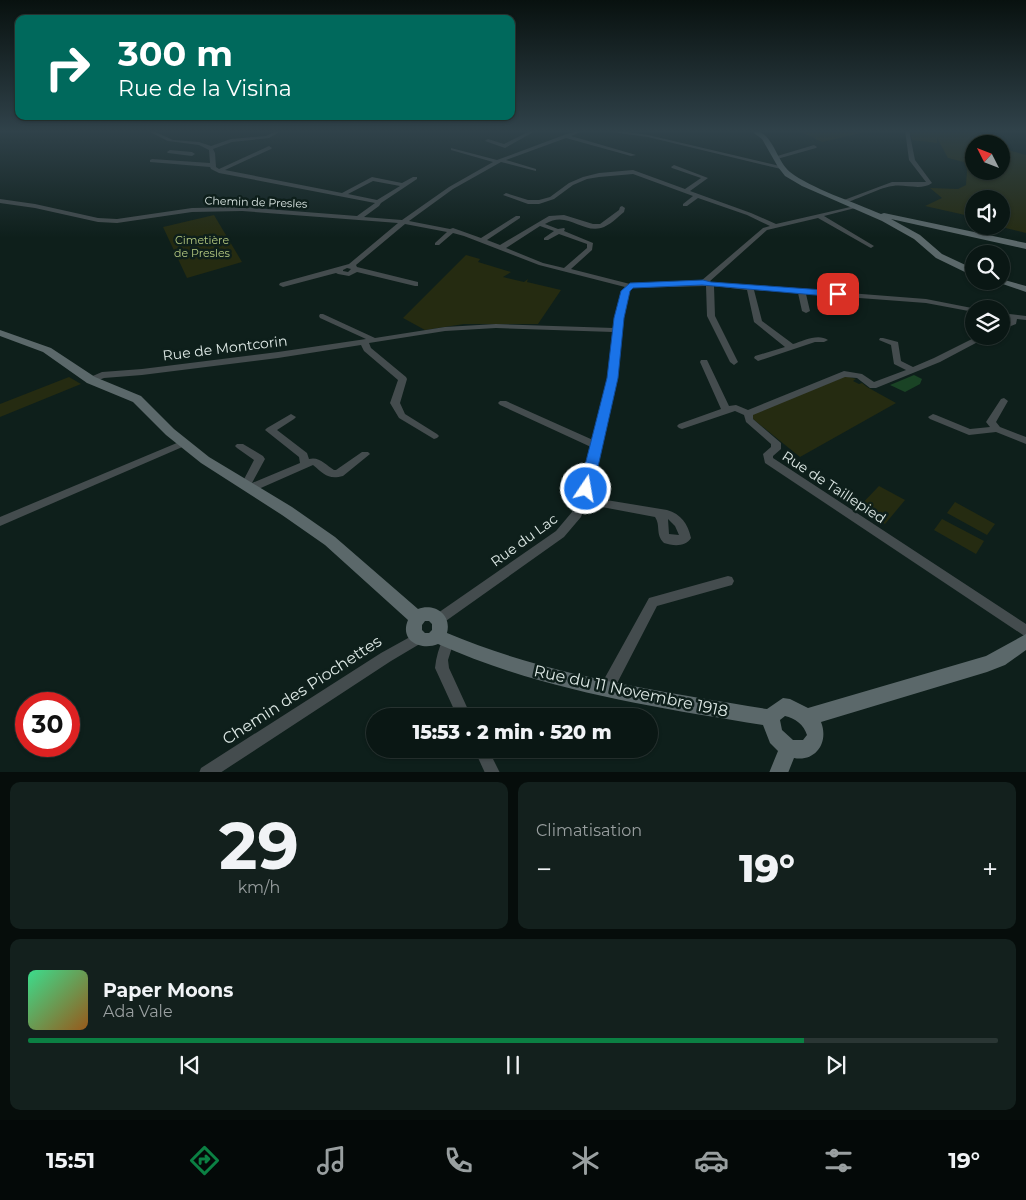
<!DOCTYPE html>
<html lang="fr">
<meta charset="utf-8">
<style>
body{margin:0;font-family:Montserrat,sans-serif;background:#13201d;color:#f1f3f6;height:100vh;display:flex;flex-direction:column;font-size:19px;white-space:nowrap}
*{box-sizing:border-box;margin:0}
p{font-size:16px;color:#999fa0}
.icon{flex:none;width:28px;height:28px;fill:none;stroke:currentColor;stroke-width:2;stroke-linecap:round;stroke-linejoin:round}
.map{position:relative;height:772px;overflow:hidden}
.drawer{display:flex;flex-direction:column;gap:10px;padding:10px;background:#060d0b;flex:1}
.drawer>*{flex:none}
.top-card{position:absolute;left:15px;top:15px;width:500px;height:105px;border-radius:10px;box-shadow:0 1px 4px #0004,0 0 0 1px #2a3634;background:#00695c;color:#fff;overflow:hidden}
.needle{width:32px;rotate:312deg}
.buttons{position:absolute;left:965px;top:135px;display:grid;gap:10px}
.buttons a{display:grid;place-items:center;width:45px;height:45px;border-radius:50%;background:#0a1714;box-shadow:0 1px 4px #0004,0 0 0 1px #2a3634;font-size:25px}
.speed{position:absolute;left:15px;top:692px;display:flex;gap:10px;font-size:25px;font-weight:700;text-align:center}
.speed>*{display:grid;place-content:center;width:65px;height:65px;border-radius:50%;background:#0a1714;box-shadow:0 1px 4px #0004,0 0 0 1px #2a3634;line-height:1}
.speed .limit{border:8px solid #d22;background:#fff;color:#111}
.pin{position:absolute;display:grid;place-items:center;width:42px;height:42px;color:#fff;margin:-21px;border-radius:10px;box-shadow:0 2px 8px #0006}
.me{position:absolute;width:55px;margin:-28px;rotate:12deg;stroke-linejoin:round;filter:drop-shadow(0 0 4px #0008)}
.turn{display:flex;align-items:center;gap:18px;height:105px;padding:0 20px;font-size:22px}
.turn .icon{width:65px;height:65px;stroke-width:2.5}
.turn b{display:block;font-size:35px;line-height:42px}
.big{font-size:38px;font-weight:800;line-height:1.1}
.drawer .card{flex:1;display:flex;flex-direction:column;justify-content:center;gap:8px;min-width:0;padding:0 18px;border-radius:10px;background:#13201d}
.drawer .dial{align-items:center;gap:0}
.dial b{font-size:65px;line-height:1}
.song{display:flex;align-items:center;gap:15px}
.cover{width:60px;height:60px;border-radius:8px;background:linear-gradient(135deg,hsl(150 70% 55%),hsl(30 70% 35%))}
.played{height:5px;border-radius:2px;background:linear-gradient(90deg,#0b8043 80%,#2a3634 80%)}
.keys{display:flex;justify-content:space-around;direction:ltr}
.heat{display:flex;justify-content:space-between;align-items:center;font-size:28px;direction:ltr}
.drawer .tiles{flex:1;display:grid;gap:10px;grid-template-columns:1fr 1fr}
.card:last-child{grid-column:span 2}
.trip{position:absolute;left:366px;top:708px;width:292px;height:50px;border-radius:25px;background:#0a1714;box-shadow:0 1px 4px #0004,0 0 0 1px #2a3634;font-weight:800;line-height:50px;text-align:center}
.tabs{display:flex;height:80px;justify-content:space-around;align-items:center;background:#040908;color:#999fa0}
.tabs .icon{width:35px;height:35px}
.tabs .active{color:#0b8043}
.tabs b{font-size:22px;color:#f1f3f6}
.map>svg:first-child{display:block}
</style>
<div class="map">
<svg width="1026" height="773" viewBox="0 0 1026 773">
<rect width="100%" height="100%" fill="#0e1f1b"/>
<g fill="#252b11">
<polygon points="798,130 874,130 822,142"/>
<path d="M909 130C927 130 970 125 984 135L976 141 985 144H974V171H1001V148L1026 155V233L997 226H1001V199H974V217L925 206 942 198 930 188 958 189 966 185 967 170 964 162 948 158 937 138V143L912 140 911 136 914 135H910Z"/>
<polygon points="214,215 242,262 187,278 163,227"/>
<polygon points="466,255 480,259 478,262 511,272 503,277 524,282 528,279 527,282 561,290 538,324 464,324 425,330 403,318"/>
<polygon points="846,376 856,379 853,381 859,384 862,383 867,387 896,403 800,457 753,419 753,414"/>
<polygon points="69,377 81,384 0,417 0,404"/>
<polygon points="879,486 905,500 885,524 858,508"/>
<polygon points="955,502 995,524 987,535 947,513"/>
<polygon points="942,519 984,541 976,554 934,530"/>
</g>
<polygon fill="#1a4325" points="914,375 922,379 920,384 905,392 890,385"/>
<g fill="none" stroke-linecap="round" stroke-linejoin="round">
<g fill="#444c4e" fill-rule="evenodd">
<path d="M146 130H151L173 140 199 142 211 146 231 139 266 136 278 130H283L269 138 232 142 213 149 215 153 216 167 219 169 269 146 272 148 271 149 225 170 342 193 372 177 402 183 413 177H417V179L381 203 379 206 364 217 402 220 449 187 493 162 451 150V148L497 160 564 135 580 130H586L571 136 636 155 631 156 566 138 506 160 536 169V171L501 162 453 189 409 221 450 229 453 228 481 238 516 216H520V218L487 240 500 245 549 216 564 215 593 224H600L619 210 620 207 622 206 625 208 624 212C618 217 609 226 601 228 581 233 567 210 545 224L558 229 564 228 565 229 564 231 593 243 592 250 571 269 630 284 701 281 763 228 770 226 747 215 698 198 687 206H683V204L693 196 633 174 599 177 587 179 573 185 554 199 539 204H528L503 195 506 193 528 200H539L550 197 569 183 583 177 599 173 633 170 685 189 701 178 672 168 671 167 674 165 708 178 690 191 751 213 776 224 859 205V207L824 216 874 246 871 248 869 247 818 218 767 230 709 282 926 299 977 309H974V312L926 303 806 294 810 311 806 313 802 311 798 293 754 290 762 321 793 344C803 341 818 333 828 340L824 342H815L758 361 754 358 755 356 785 347 754 322 747 290 714 286 715 316 738 362 734 365 730 362 707 316 706 286 632 288 630 291 623 318 616 378 588 497 667 510C681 514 688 524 691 538 686 547 673 546 664 543 655 534 661 526 655 517L586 504 581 517 564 537 443 623 439 625 435 623 433 619 435 615 556 531 572 512 581 489 591 447 500 405 498 403 500 401H506L593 440 608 378 613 332 496 328 445 331 369 343 371 348 406 377 407 379 400 403 405 414 437 434 439 436 437 438 434 439 399 418 390 403 398 380 364 351 361 345 278 358 142 375 104 378 91 383 87 380 88 378 102 372 142 369 278 352 366 339 320 318 319 316 320 314H323L375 338 445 327 496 324 614 328 622 291 625 287 539 265 464 236 453 233 439 245H435V243L447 232 405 224 356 265 357 267 418 282V286H415L357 272 349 276 338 274 336 273 283 287 279 285 280 283 349 264 398 223 242 211 192 212 117 223 98 222 35 208 0 203V199L35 204 98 218 117 219 192 208 242 207 357 216 375 203 219 173 211 169 210 167 150 162V160L152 159 210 163 209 150 199 145 168 141ZM373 181 400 186 377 200 348 194ZM540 226 554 231 544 238V240H548L559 234 587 244V248L564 268 543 263 506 248ZM347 268 351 269 348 272 343 271V270ZM668 519 675 526 679 535 669 534Z"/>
<polygon points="532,130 537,130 505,148 485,141 488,139 504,144"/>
<polygon points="602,130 613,130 648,135 784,167 781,169 648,137 604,131"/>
<path d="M905 130H909L915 160 932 183C921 191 906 184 893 186 882 187 860 198 848 202H844V200L892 182H926L909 160Z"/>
<polygon points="814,145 817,147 816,148 777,159 774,157"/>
<polygon points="170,150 192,152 195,154 192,156 168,153 167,152"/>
<polygon points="1001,313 1026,316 1026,320 1017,319 1016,324 1001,330 1001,325 1009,321 1009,318 1001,317"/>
<polygon points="978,336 989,336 940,362 876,388 870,388 857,378 845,377 753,415 753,419 781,443 781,449 773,456 773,458 1026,624 1026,637 765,463 763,454 771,447 771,444 746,422 744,415 735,411 682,429 679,428 677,426 679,424 721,409 700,362 701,360 707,360 708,362 729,406 736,405 748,410 844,371 862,374 874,382 906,370 894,364 891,345 879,340 880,338 883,338 898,342 901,361 913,367 934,358"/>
<polygon points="1004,398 1008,401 996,422 1000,427 1026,437 1026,444 996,432 969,435 930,419 928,417 933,414 936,415 970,429 990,427 986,422 1001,399"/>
<path d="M291 414 296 417 294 419 277 430 307 453 309 459C319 456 326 465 334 470H336L362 452H368L370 454 343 476C328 480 324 474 313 465L254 491C248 492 243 490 241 485L254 460 237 448 235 446 237 444H243L263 456 265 459 252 483 300 463 299 457 265 430 267 428Z"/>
<polygon points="184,440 187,441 189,443 187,445 0,526 0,517"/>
<polygon points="728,576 732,577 734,581 732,585 657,606 612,693 607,695 602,693 600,688 602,683 649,598"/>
<polygon points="419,632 423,634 425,638 423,642 391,661 220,773 199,773 201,768 381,653"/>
<path d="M448 635 452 637 454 641 448 660 449 668 471 716H457L435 668C436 657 439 647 444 637Z"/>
<polygon points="474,749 488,749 500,773 485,773"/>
</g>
<g fill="#5b686a" fill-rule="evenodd">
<path d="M750 130C773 129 775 160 790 172 810 188 856 203 881 214L884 213 1026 243V249L891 219 920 235 942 254 974 269V276L971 275 936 258 914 239 882 221 802 186 785 176 778 167 762 139Z"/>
<polygon points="1001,279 1026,286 1026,292 994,281 1001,281"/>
<path d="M0 330 51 348 95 377 141 396 174 429 209 457 292 507 335 537 418 609C434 603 452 614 447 633 548 676 660 691 767 709L783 698 790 699 808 708 986 656 1026 634V650L1005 665 987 672 821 722C829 742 816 762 794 758L788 773H769L778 751 770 743 763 725C653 707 541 690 438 644 421 651 399 641 408 620L325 545 282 515 201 463 166 435 133 402 87 383 43 352 0 336ZM425 621H429L432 624V630L429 633H425L422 630V625ZM785 716C795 718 804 725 807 735L803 740H793L782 730 780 720Z"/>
</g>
</g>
<linearGradient id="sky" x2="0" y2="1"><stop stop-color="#08110f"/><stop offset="0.55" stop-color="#30424a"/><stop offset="1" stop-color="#30424a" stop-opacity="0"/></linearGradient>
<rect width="1026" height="238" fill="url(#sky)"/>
<polygon fill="#1a73e8" stroke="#114b97" points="703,280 711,282 838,291 843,294 838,297 702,285 633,288 630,291 624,318 618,378 593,489 591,493 581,493 579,489 607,378 614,318 621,291 630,283"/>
<g text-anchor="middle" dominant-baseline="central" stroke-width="5" stroke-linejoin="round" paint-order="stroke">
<g font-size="11" fill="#dde8e5" stroke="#0e1f1b">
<text transform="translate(256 202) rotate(2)">Chemin de Presles</text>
</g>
<g font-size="11" fill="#b5c980" stroke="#0e1f1b">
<text x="202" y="240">Cimetière<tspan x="202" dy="13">de Presles</tspan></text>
</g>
<g font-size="14" fill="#dde8e5" stroke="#0e1f1b">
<text transform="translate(225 348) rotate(-7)">Rue de Montcorin</text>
<text transform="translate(834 487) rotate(33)">Rue de Taillepied</text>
<text transform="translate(524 540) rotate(-36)">Rue du Lac</text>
</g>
<g font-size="16" fill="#dde8e5" stroke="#0e1f1b">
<text transform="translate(302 690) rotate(-33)">Chemin des Piochettes</text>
<text transform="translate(631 691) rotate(12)">Rue du 11 Novembre 1918</text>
</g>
</g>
</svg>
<div class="buttons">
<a><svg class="needle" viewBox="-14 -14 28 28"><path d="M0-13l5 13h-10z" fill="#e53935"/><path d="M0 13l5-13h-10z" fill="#999fa0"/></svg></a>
<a><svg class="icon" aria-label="sound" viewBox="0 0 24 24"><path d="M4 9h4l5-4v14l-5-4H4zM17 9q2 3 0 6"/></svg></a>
<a><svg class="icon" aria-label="search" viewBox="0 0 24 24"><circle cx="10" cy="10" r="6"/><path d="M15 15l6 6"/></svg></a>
<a><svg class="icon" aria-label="layers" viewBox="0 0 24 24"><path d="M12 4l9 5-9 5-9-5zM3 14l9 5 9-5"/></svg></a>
</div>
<div class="speed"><div class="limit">30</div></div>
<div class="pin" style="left:838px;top:294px;background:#d93025"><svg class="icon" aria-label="arrive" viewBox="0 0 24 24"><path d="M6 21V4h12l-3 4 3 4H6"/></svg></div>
<svg class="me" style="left:586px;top:489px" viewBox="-20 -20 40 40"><circle r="17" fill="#1a73e8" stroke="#fff" stroke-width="3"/><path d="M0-11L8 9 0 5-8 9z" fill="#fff"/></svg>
<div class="trip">15:53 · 2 min · 520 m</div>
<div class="top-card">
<div class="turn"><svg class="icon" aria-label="right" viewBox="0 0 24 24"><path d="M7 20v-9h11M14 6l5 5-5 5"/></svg><div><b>300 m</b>Rue de la Visina</div></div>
</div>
</div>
<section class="drawer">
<div class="tiles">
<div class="card dial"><b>29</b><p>km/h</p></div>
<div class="card"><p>Climatisation</p>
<div class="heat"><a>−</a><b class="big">19°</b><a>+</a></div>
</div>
<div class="card">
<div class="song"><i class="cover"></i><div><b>Paper Moons</b><p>Ada Vale</p></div></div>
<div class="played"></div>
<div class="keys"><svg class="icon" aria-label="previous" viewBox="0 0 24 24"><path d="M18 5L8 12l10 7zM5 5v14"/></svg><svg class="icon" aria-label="pause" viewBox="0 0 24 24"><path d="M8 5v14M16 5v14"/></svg><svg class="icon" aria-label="next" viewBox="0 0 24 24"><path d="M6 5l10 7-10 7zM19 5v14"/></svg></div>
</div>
</div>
</section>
<nav class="tabs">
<b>15:51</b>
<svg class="icon active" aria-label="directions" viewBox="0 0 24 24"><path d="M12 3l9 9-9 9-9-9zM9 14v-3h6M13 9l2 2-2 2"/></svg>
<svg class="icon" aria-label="music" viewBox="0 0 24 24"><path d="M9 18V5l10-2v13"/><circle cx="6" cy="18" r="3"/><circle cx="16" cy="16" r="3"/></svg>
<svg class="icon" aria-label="phone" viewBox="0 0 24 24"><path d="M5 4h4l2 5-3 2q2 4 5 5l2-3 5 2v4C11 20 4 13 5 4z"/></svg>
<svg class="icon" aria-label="climate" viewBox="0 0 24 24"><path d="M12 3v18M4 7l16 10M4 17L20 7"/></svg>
<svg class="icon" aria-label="car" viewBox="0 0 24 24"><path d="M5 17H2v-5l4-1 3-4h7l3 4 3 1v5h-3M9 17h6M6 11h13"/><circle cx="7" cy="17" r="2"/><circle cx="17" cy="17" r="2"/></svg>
<svg class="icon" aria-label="filters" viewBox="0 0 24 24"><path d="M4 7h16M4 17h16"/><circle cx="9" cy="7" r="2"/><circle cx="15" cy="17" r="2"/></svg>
<b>19°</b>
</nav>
